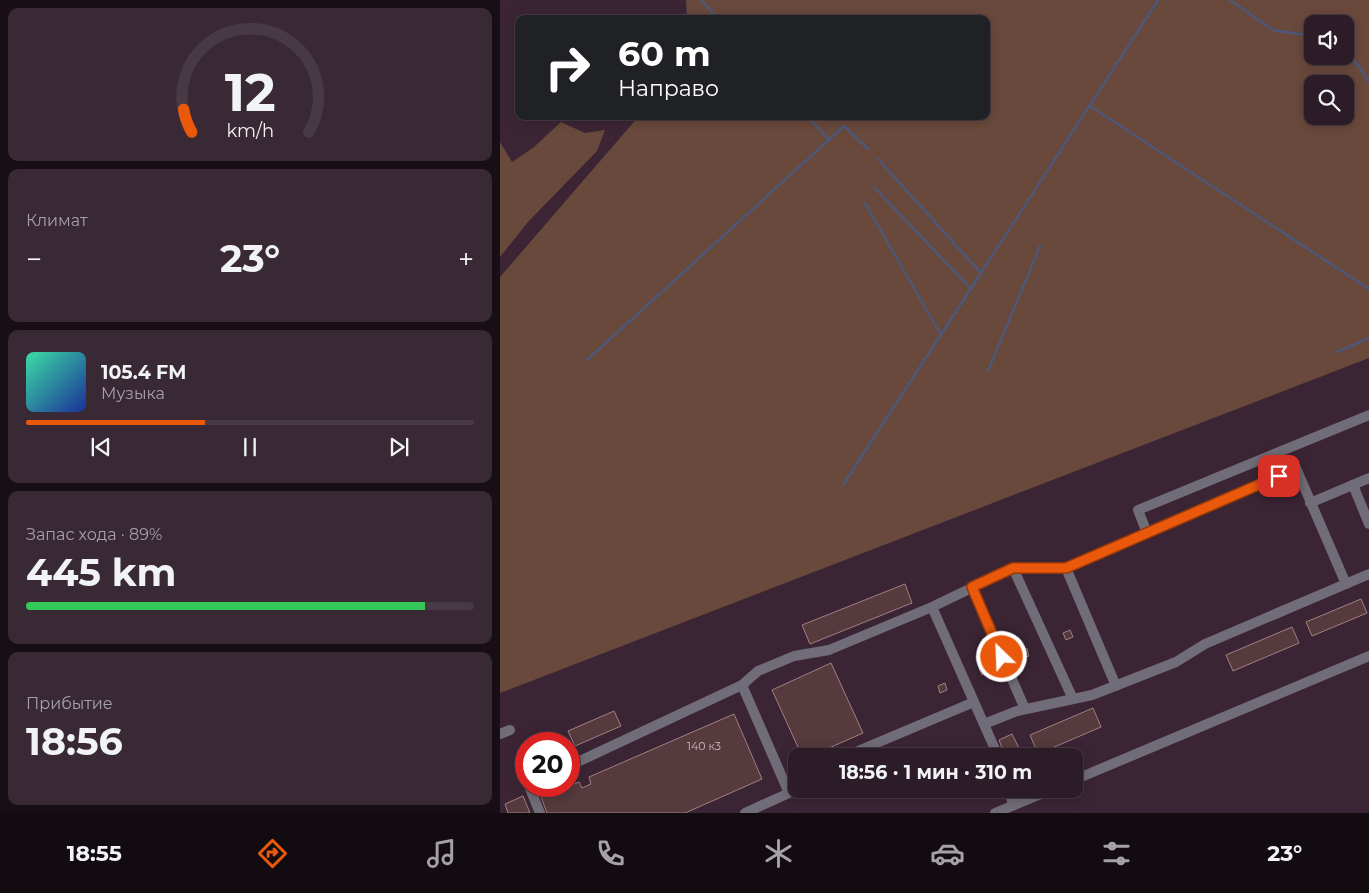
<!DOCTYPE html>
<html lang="ru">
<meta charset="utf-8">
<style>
body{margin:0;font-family:Montserrat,sans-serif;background:#382934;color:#f1f3f6;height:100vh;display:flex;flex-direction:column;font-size:19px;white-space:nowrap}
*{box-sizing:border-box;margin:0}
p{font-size:16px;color:#a6a1a8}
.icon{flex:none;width:28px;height:28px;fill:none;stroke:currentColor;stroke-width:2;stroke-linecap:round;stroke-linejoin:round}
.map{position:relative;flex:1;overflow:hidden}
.side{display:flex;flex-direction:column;gap:8px;padding:8px;background:#180f16;width:500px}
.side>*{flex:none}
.banner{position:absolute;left:15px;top:15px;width:475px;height:105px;border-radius:10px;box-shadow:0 2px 12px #0003,0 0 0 1px #483a45;background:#202124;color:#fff;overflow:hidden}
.tools{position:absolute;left:804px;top:15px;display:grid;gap:10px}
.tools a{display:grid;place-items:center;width:50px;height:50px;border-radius:10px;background:#2c1c28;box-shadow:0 2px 12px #0003,0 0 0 1px #483a45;font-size:25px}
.speed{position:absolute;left:15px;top:732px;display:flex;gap:10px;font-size:25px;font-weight:700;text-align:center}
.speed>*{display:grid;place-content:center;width:65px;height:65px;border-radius:50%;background:#2c1c28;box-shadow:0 2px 12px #0003,0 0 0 1px #483a45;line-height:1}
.speed .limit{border:8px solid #d22;background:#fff;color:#111}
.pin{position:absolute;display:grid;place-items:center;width:42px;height:42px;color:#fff;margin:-21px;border-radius:10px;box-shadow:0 2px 8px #0006}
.me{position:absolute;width:55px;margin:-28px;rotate:336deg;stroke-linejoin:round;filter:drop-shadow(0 0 4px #0008)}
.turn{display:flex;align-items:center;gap:18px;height:105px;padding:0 20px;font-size:22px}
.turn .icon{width:65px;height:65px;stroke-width:2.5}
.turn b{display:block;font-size:35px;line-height:42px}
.big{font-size:38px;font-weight:700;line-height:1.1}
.side .card{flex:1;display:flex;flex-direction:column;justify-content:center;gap:8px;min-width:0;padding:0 18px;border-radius:10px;background:#382934}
.side .dial{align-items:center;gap:0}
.dial svg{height:130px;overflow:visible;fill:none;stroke:#483a45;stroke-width:7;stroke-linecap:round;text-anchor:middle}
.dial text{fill:#f1f3f6;stroke:none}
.song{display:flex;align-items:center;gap:15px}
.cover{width:60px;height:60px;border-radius:8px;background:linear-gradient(135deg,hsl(160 70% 55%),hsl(230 70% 35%))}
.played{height:5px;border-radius:2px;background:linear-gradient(90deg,#ea580c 40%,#483a45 40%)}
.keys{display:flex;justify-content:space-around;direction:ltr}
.heat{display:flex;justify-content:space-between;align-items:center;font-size:28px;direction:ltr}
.charge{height:8px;border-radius:4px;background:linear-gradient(90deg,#34c759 89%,#483a45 0)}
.trip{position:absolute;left:288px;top:748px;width:295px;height:50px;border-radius:10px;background:#2c1c28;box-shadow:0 2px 12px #0003,0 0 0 1px #483a45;font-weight:700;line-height:50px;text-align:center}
.tabs{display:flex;height:80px;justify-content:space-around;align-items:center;background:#120b10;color:#a6a1a8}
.tabs .icon{width:35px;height:35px}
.tabs .current{color:#ea580c}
.tabs b{font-size:22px;color:#f1f3f6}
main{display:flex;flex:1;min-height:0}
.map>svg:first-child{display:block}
</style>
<main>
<section class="side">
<div class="card dial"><svg viewBox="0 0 100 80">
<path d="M14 69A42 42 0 1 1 86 69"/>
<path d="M14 69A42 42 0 0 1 9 55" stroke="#ea580c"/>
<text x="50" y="56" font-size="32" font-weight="700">12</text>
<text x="50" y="72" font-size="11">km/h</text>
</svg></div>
<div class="card"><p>Климат</p>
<div class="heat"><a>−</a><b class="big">23°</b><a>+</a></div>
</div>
<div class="card">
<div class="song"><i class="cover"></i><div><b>105.4 FM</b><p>Музыка</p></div></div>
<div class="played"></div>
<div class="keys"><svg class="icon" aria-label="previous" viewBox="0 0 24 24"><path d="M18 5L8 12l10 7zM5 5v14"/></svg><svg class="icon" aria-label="pause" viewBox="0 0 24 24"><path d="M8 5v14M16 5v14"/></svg><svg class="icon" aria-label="next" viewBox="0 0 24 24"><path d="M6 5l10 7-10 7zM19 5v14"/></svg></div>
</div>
<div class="card"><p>Запас хода · 89%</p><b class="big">445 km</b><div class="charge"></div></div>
<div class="card"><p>Прибытие</p><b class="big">18:56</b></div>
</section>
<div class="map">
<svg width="869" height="813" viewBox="0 0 869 813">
<rect width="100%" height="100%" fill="#3b2535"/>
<g fill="#69493b" fill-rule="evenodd">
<path d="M186 0H869V358L0 693V277L139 116H486V19H187ZM812 24H845V56H812ZM812 84H845V116H812Z"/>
<polygon points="61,122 85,133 105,130 97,151 28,222 0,257 0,142 12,162 34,147"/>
</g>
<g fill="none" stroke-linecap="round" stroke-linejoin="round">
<g stroke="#4d5879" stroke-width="2.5">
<polyline points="201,0 218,19"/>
<polyline points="730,0 773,30 812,36"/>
<polyline points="845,47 869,81"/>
<polyline points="590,106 869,289"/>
<polyline points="307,116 329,140"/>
<polyline points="378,159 481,273 658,0"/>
<polyline points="374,187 471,289"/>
<polyline points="365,203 441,335"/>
<polyline points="837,352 869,338"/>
<polyline points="87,360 344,126 368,149"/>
<polyline points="488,371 540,246"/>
<polyline points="343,485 481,273"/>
</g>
</g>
<g fill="#563a3d" stroke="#a08083">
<polygon points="405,584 412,603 310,644 302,625"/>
<polygon points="861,599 867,613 812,636 806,622"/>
<polygon points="792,627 799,643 733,671 726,655"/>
<polygon points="570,630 573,637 566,640 563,633"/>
<polygon points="527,648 529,656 522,658 520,651"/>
<polygon points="331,663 363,733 311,756 302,756 272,690"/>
<polygon points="486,665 489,672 482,675 479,668"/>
<polygon points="445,683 447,690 440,693 438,686"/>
<polygon points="593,708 601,727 538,754 530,735"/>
<polygon points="114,711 121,726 75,746 68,731"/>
<polygon points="234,714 262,779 185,813 47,813 40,794 55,789 56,792 79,782 82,788 91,784 89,777"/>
<polygon points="512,734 523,756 505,756 499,740"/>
<polygon points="23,796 30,813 8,813 5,804"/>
</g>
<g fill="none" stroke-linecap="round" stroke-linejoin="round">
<g stroke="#716d78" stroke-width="10">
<polyline points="853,485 869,524"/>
<polyline points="810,503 869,478"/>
<polyline points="647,533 638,510 869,415"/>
<polyline points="513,568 573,699"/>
<polyline points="566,568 616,686"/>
<polyline points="472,587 525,709"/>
<polyline points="432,607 513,568 566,568 796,468 846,584"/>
<polyline points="242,685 289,793 245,813"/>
<polyline points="484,724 517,711 592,695 676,662 705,644 869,574"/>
<polyline points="0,734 10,730"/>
<polyline points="346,756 474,702"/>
<polyline points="69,766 242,685 258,671 294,656 329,650 432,607 498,756"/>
<polyline points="574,780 869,656"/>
<polyline points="285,782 296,778"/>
<polyline points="29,786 40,813"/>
<polyline points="509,789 513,805"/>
<polyline points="495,813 553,789"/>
</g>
</g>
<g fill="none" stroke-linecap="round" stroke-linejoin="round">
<g stroke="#983908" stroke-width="12">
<polyline id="route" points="502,657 472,587 513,568 566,568 779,476"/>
</g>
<use href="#route" stroke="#ea580c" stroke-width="9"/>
</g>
<g text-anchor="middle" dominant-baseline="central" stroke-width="5" stroke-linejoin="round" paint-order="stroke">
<g font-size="11" fill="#cdbcc3">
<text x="204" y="746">140 к3</text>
</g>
</g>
</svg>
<div class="tools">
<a><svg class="icon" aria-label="sound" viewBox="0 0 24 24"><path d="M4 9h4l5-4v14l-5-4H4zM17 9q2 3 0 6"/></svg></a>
<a><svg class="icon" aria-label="search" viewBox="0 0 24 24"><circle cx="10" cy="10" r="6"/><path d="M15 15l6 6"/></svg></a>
</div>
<div class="speed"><div class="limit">20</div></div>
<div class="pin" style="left:779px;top:476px;background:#d93025"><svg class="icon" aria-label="arrive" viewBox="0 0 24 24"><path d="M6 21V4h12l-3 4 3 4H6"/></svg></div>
<svg class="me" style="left:502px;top:657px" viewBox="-20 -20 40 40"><circle r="17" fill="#ea580c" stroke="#fff" stroke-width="3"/><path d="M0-11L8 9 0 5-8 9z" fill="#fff"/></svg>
<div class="trip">18:56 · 1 мин · 310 m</div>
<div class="banner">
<div class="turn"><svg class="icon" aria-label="right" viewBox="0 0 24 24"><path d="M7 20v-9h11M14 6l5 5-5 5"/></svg><div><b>60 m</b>Направо</div></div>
</div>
</div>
</main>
<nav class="tabs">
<b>18:55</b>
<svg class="icon current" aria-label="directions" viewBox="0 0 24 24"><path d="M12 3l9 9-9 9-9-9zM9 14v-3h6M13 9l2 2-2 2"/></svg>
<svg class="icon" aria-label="music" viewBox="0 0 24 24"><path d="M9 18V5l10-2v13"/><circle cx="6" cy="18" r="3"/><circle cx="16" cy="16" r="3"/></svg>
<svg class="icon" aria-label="phone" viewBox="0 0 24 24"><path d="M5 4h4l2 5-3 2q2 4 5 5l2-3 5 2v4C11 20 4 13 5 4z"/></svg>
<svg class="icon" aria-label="climate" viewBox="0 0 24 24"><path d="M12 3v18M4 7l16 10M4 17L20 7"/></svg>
<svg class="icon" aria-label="car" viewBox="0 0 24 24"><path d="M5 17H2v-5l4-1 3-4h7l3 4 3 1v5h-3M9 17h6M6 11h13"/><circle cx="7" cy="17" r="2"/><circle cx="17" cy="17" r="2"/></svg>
<svg class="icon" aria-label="filters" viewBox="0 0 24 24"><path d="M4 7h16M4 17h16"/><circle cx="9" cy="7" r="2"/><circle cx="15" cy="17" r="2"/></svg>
<b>23°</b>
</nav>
